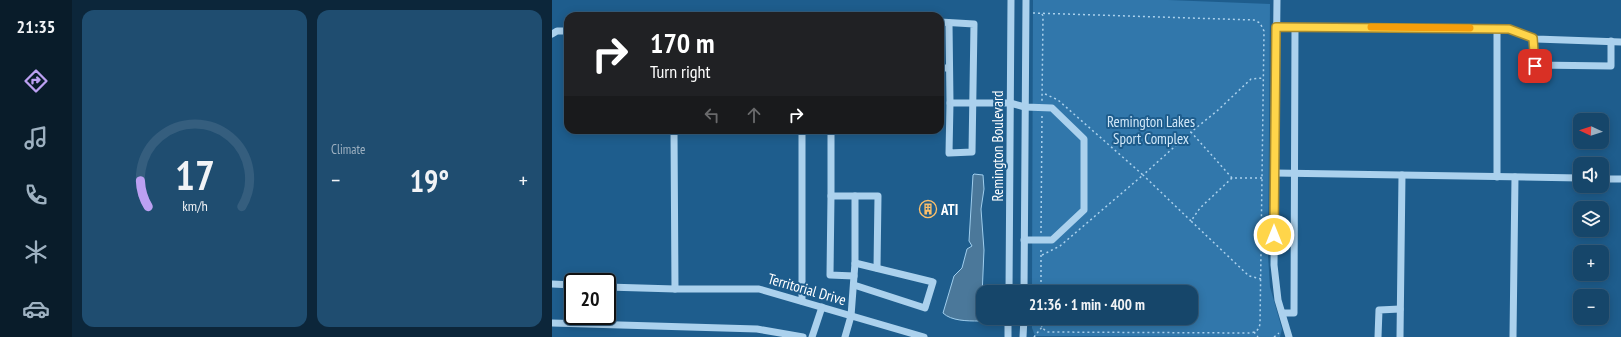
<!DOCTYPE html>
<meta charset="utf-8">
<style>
body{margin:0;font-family:"PT Sans Narrow",sans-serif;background:#1f4d70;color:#f1f3f6;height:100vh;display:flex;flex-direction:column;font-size:15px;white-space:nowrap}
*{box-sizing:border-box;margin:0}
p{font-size:13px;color:#9eb1c1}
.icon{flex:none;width:22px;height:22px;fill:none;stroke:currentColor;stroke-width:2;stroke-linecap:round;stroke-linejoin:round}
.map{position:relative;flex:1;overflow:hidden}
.side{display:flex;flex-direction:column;gap:10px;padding:10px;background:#0c263a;width:480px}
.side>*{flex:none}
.banner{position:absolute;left:12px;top:12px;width:380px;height:122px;border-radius:12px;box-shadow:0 2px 10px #0003,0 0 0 1px #355e7e;background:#202124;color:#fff;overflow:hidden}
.needle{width:26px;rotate:273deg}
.controls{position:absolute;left:1021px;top:113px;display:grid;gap:8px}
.controls a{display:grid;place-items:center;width:36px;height:36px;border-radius:8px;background:#16466a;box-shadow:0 2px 10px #0003,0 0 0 1px #355e7e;font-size:20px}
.speed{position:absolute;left:12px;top:273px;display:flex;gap:8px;font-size:20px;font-weight:700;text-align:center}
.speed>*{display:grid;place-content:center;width:52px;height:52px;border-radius:50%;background:#16466a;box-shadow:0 2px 10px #0003,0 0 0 1px #355e7e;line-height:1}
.speed .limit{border:2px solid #111;border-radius:6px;background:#fff;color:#111}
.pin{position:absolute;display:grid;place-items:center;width:34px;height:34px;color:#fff;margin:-17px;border-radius:8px;box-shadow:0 2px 6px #0006}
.me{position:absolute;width:44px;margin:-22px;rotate:0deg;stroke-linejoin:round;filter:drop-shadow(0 0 3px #0008)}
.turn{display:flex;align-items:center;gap:14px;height:84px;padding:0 20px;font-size:18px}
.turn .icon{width:52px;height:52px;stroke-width:2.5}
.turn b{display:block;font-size:28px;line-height:34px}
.lanes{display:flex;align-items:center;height:38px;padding:0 20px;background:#0003;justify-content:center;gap:20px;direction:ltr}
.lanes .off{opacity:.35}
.big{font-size:30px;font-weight:700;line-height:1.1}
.side .tile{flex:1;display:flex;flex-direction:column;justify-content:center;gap:6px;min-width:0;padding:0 14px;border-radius:12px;background:#1f4d70}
.side .dial{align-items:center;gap:0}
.dial svg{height:104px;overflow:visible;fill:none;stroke:#355e7e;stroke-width:7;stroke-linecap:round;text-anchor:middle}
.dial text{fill:#f1f3f6;stroke:none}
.heat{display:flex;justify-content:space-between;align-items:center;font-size:22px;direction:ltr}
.side .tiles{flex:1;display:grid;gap:10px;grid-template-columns:repeat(2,1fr)}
.trip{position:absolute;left:424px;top:285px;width:222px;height:40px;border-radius:12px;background:#16466a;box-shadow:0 2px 10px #0003,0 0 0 1px #355e7e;font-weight:700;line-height:40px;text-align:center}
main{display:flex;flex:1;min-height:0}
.tabs{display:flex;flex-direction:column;width:72px;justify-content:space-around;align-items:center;background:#091c2a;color:#9eb1c1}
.tabs .icon{width:28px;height:28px}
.tabs .on{color:#bca0f2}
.tabs b{font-size:18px;color:#f1f3f6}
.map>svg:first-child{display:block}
</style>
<main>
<nav class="tabs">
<b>21:35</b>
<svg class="icon on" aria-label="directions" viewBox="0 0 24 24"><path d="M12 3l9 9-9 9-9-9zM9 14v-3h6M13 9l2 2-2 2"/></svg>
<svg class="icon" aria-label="music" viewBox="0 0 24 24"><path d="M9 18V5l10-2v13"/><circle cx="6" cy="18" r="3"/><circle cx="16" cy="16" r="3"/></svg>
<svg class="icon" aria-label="phone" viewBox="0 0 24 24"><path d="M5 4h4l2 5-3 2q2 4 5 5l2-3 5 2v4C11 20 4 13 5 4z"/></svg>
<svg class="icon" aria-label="climate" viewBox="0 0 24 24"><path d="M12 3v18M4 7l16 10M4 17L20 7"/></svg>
<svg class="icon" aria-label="car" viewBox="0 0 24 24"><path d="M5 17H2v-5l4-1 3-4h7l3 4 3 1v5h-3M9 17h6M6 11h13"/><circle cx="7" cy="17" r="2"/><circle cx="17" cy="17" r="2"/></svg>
</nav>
<section class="side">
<div class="tiles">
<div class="tile dial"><svg viewBox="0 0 100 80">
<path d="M14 69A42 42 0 1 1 86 69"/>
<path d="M14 69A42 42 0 0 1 8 49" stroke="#bca0f2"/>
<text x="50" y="56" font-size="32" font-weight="700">17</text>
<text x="50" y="72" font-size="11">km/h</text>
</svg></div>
<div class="tile"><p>Climate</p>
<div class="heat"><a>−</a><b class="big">19°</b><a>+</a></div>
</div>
</div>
</section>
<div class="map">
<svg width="1069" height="337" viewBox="0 0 1069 337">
<rect width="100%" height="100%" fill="#1e5d8d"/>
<polygon fill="#3177ab" points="481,0 616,0 718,4 716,255 718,287 730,329 728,337 483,336 480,328 480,318 639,318 639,292 480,292"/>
<path fill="#4b789a" stroke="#9fceee" d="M422 174 431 175 432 189 429 209 432 250 429 319 427 321C416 321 399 321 391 313L402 276 410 268 415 249 420 246 417 241 421 175Z"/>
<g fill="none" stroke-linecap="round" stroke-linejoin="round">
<g stroke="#abd1ed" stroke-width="1.5" stroke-dasharray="2 3" stroke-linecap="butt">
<path d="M481 13 702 20 708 23 712 31 708 324C706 333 701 333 692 333L496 332 490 328 489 318"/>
<polyline points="490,14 491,16 490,101"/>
<polyline points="680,178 639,132 665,111 699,79 711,78"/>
<polyline points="639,221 591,175 639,132"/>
<polyline points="489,233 490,115"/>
<polyline points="490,255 508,246 591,175 506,100 491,93"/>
<polyline points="709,279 697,276 639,221 648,208 680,178 710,178"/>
<polyline points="489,292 489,247"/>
<polyline points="702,332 706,337"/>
<polyline points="482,337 490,327"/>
<polyline points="722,337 727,333"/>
</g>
<g stroke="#abd1ed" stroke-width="7">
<polyline points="725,0 722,265 726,300 737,337"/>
<polyline points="388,22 422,24 420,152 397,153 398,103 458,103 473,107 500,108 532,139 532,210 500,240 472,240"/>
<polyline points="397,23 398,103"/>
<polyline points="724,27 743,27 742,313 731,313"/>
<polyline points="743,27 957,29 984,39 1069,42"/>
<polyline points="0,34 5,31 16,31"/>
<polyline points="981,38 983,65 1059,66 1059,41"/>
<polyline points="388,68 397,68"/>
<polyline points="122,130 123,289"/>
<polyline points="279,130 279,196 303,196 303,263 299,316 293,337"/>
<polyline points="723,173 1028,178"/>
<polyline points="945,177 945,29"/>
<polyline points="1050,179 1069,179"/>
<polyline points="279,196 278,275 302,276"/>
<polyline points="303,196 326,196 325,268"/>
<polyline points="0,284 21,285"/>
<polyline points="302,285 373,308 381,282 303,263"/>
<polyline points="55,287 123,289 207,289 372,337"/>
<polyline points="457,292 459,0"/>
<polyline points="472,292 474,0"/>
<polyline points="250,301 250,130"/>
<polyline points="0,323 205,329 251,337"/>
<polyline points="260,337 270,307"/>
<polyline points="456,337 456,318"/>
<polyline points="471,337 472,318"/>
<polyline points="826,337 827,310 848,309"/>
<polyline points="848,337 850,175"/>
<polyline points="961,337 963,177"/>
</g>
</g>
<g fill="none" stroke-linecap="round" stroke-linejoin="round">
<g stroke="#a68a30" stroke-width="10">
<polyline id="route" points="722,235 724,27 957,29 981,38 983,66"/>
</g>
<use href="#route" stroke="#ffd54a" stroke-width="7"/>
<polyline stroke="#f59e0b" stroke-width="7" points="819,27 918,28"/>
</g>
<defs>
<g id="building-ring" transform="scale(0.9)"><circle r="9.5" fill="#1e5d8d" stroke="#fcbf6a" stroke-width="1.5"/><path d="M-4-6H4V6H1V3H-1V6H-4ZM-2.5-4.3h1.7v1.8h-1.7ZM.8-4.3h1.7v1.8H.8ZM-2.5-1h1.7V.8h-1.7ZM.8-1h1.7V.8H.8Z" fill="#fcbf6a"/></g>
</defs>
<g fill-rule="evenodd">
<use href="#building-ring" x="376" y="209"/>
</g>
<g text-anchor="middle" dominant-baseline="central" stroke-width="4" stroke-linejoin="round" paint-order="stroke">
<g font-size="15" fill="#d1e8f9" stroke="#1e5d8d">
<text x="599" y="121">Remington Lakes<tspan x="599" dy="17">Sport Complex</tspan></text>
</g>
<g font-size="15" fill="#fff" stroke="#1e5d8d">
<text transform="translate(445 146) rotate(-90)">Remington Boulevard</text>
<text transform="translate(255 289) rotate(16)">Territorial Drive</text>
</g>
<g font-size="15" font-weight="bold" fill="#fff" stroke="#1e5d8d" text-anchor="start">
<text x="389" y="209">ATI</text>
</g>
</g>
</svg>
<div class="controls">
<a><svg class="needle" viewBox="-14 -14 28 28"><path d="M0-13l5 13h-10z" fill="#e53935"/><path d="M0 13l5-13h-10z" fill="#9eb1c1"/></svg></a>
<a><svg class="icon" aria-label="sound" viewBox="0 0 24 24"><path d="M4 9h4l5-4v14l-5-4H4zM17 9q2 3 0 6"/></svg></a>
<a><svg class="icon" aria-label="layers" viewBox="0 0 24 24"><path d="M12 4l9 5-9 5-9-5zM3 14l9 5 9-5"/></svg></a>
<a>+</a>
<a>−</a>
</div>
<div class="speed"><div class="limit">20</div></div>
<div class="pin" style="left:983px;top:66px;background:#d93025"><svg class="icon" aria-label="arrive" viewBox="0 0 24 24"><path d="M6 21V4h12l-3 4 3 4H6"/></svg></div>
<svg class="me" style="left:722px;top:235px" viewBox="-20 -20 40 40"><circle r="17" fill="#ffd54a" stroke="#fff" stroke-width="3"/><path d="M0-11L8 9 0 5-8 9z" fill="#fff"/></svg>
<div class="trip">21:36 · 1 min · 400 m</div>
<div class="banner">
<div class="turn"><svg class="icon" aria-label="right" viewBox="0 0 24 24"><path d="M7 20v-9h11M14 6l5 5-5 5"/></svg><div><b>170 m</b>Turn right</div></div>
<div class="lanes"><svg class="icon off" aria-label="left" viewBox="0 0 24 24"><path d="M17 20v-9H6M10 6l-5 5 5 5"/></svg><svg class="icon off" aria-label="ahead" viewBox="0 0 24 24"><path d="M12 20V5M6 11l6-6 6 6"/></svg><svg class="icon" aria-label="right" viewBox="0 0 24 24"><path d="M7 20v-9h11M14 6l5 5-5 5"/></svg></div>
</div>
</div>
</main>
